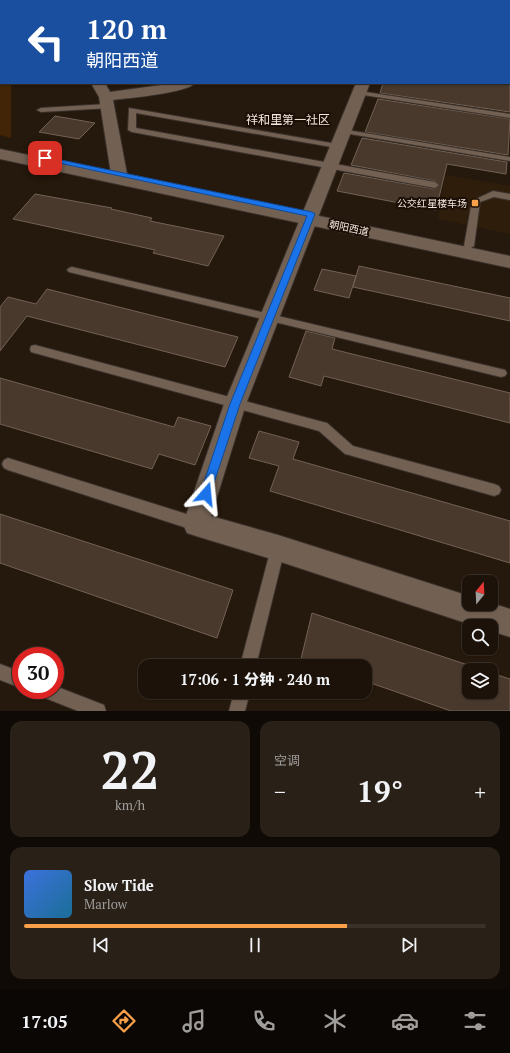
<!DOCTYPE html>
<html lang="zh">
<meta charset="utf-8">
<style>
body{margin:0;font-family:"PT Serif","Noto Sans SC",serif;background:#292017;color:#f1f3f6;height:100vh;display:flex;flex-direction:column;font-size:15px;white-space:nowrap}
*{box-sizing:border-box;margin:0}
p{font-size:13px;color:#a09e9c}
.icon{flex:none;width:22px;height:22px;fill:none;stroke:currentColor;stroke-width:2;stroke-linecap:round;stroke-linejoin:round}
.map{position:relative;height:711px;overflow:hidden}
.panel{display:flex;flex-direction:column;gap:10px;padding:10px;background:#0f0a05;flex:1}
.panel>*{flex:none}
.hud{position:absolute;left:0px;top:0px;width:510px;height:84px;box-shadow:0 1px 3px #0004,0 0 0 1px #3a322a;background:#1a4fa0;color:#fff;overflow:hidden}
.needle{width:26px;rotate:18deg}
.tools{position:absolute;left:462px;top:575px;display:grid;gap:8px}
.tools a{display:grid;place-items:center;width:36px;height:36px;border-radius:8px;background:#1c1209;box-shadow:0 1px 3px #0004,0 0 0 1px #3a322a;font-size:20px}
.speed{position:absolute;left:12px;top:647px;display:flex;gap:8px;font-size:20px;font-weight:700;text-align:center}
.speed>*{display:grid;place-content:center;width:52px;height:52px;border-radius:50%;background:#1c1209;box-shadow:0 1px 3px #0004,0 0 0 1px #3a322a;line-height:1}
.speed .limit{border:6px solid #d22;background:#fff;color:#111}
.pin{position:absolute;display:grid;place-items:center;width:34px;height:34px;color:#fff;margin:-17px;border-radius:8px;box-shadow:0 2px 6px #0006}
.me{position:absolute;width:44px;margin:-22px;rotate:18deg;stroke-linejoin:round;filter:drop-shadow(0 0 3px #0008)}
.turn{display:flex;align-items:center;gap:14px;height:84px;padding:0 20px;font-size:18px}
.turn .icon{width:52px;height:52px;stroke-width:2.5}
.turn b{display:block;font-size:28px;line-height:34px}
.big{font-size:30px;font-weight:800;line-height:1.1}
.panel .card{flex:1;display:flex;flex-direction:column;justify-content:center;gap:6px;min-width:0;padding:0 14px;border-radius:12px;background:#292017}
.panel .dial{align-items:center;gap:0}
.dial b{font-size:52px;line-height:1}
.song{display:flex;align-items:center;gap:12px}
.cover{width:48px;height:48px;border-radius:6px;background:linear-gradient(135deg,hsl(220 70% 55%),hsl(200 70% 35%))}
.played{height:4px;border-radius:2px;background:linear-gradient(90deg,#f8a14a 70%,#3a322a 70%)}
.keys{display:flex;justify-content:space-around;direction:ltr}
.heat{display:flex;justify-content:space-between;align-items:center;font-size:22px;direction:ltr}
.panel .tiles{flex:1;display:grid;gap:10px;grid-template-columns:1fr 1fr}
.card:last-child{grid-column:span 2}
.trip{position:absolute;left:138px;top:659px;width:234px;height:40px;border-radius:12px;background:#1c1209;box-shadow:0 1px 3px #0004,0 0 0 1px #3a322a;font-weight:800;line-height:40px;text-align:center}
.tab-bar{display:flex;height:64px;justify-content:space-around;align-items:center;background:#0b0704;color:#a09e9c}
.tab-bar .icon{width:28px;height:28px}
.tab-bar .current{color:#f8a14a}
.tab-bar b{font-size:18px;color:#f1f3f6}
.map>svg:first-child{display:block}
</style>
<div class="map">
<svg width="510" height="711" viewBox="0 0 510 711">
<rect width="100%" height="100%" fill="#25180c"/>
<g fill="#2f1d0b">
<polygon points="158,0 510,0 510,46 509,1"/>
<polygon points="445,175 510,186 510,234 438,219"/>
</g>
<polygon fill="#422506" points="0,70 1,83 11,84 11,138 0,135"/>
<g fill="#48392c" stroke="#726254">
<polygon points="383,83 508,83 510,84 510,112 380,93"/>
<polygon points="378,99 510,119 508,155 365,132"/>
<polygon points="55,116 95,123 79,139 39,132"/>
<polygon points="362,138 507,162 506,174 447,164 436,210 337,191 344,173 435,189 440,185 435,181 351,165"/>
<polygon points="35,194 112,208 111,209 152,218 150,221 224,236 208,266 153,253 155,250 13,219"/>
<polygon points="359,266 510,298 510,321 353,287"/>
<polygon points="322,269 356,276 349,298 314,290"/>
<polygon points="47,289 238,337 225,367 27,316 0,351 0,307 8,297 36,304"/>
<polygon points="306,331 335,338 332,349 510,393 510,423 324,376 321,386 289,377"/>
<polygon points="0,378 174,427 178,417 211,426 195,465 159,454 152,469 0,424"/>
<polygon points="259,431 299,442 293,459 510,521 510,563 270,491 279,466 249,458"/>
<polygon points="0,514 233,590 217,638 0,563"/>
<polygon points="312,613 483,670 469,670 469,692 491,692 491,673 510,679 510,711 451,711 365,681 365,666 322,666 301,659"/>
</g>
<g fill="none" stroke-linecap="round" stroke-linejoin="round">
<g stroke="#3b322d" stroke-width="2">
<g id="lane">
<polygon points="306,0 320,0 321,1 307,1"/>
<rect x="344" y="0" width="6" height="1"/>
<rect x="462" y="0" width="6" height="1"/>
<rect x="0" y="11" width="1" height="4"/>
<rect x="509" y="79" width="1" height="4"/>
<polygon points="359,91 510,114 510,118 357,94 357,92"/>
<polygon points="107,104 111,106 110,108 41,112 37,110 41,108"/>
<polygon points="129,108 337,144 341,146 337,148 136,113 136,128 435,182 439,185 435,188 132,132 128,130"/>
<polygon points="341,129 510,157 510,161 344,133 340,131"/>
<polygon points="493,191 510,194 510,200 494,197 480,202 474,246 469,249 466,248 464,246 472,201"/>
<polygon points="72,267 501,369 505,370 507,373 505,376 501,377 69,272 67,270 69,268"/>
<polygon points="35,345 323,422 327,423 353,446 494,484 499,486 501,490 499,494 494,496 349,455 345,454 319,431 31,352 30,349 31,346"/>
<polygon points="8,458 196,517 201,519 203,524 201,529 196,531 8,470 4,468 2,464 4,460"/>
<polygon points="278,541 283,543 285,548 256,666 240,666 271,548 273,543"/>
<polygon points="0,664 21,672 21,688 0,680"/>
<polygon points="55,686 104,705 106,711 78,711 40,696 38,690 55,690"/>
<polygon points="234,692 250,692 245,711 229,711"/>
</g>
</g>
<g stroke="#3b322d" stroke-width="2">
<g id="street">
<rect x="13" y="0" width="11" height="1"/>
<rect x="509" y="48" width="1" height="8"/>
<path d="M91 83H105L110 92 176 83H195C188 93 128 98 113 100L127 174 125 177H113L111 174 99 97Z"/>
<polygon points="356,83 370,83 246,404 211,516 278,535 469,596 469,604 491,604 491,603 510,609 510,637 491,631 491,626 475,626 278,561 196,536 187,533 183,524 224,404"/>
</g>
</g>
<g stroke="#3b322d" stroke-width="2">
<polygon id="secondary" points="0,149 510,256 510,268 0,159"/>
</g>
<use href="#lane" fill="#726153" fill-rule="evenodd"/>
<use href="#street" fill="#726153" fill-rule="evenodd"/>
<use href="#secondary" fill="#726153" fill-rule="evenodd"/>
</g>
<polygon fill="#1a73e8" stroke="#114b97" points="42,156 312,212 315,214 240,404 209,498 206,499 202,498 200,494 230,404 307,216 45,160 42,159"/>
<rect fill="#f8a14a" stroke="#1b0e04" stroke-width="1.5" x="471" y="199" width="8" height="8" rx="2"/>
<g text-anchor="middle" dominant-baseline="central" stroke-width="4" stroke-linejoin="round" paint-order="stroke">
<g font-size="10" fill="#f3e9e1" stroke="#1b0e04" text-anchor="end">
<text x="467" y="203">公交红星楼车场</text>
</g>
<g font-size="10" fill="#f3e9e1" stroke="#1b0e04">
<text transform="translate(349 228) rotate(12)">朝阳西道</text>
</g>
<g font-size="12" fill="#f3e9e1" stroke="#1b0e04">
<text x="288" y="119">祥和里第一社区</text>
</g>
</g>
</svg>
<div class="tools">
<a><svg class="needle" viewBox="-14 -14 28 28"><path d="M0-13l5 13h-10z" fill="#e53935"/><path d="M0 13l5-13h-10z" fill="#a09e9c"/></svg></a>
<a><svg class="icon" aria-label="search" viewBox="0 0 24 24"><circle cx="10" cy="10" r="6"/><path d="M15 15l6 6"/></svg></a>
<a><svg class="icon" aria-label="layers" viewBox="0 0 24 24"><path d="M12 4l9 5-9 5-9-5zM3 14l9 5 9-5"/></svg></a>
</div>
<div class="speed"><div class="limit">30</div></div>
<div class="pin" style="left:45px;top:158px;background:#d93025"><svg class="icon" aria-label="arrive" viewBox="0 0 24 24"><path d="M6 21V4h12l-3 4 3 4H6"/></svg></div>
<svg class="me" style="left:206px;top:494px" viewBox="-20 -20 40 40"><path d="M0-17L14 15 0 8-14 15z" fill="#1a73e8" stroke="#fff" stroke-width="4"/></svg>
<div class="trip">17:06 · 1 分钟 · 240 m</div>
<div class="hud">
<div class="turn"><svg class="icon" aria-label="left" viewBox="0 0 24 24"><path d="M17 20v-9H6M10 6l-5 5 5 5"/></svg><div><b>120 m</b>朝阳西道</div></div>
</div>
</div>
<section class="panel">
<div class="tiles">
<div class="card dial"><b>22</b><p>km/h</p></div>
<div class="card"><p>空调</p>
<div class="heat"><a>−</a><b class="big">19°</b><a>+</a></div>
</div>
<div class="card">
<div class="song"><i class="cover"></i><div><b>Slow Tide</b><p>Marlow</p></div></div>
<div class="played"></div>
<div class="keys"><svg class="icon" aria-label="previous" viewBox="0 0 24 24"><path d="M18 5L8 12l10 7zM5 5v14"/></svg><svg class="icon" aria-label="pause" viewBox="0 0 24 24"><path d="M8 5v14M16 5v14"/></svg><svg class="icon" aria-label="next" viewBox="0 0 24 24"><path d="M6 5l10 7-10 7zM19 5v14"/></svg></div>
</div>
</div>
</section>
<nav class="tab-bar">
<b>17:05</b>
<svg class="icon current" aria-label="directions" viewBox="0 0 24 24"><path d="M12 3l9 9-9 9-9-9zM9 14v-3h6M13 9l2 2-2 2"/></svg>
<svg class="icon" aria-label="music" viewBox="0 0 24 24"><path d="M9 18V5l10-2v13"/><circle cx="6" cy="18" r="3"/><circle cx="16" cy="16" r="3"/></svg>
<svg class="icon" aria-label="phone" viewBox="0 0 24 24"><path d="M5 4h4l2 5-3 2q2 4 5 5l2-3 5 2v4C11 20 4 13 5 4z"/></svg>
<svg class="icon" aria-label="climate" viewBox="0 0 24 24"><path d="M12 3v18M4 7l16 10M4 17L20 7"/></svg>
<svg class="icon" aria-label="car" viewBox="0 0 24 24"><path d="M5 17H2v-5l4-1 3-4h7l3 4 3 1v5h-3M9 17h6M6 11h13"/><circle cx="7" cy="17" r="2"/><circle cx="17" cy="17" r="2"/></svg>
<svg class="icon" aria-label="filters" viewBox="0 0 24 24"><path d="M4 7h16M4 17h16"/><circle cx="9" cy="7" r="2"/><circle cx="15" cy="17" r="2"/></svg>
</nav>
